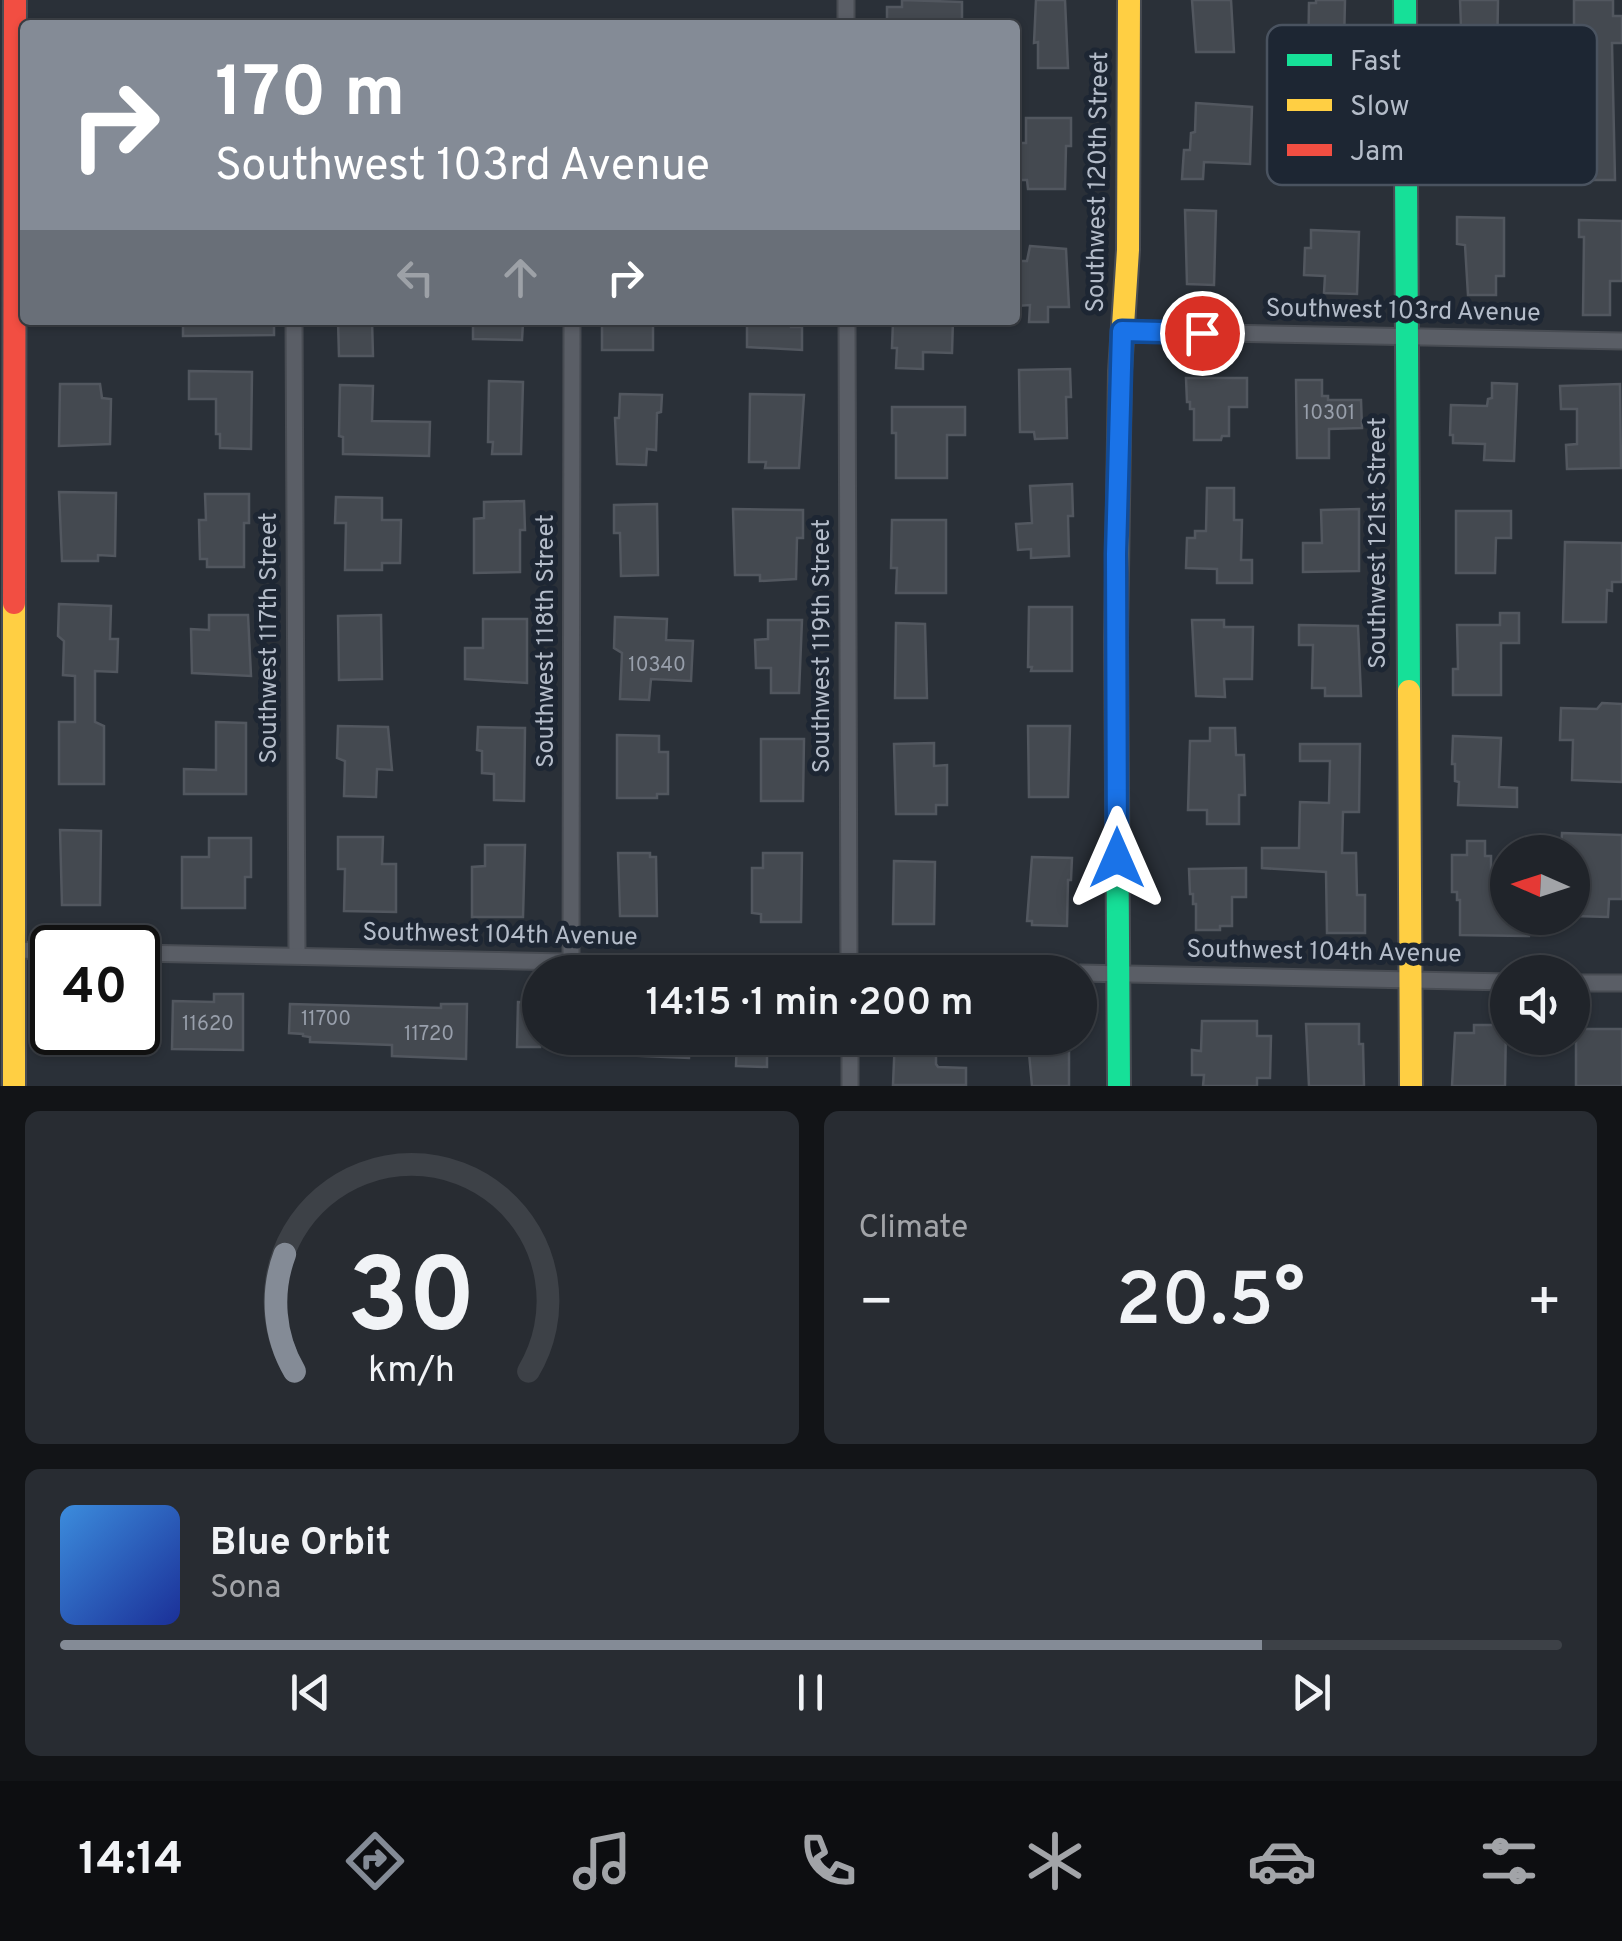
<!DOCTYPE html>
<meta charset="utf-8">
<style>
body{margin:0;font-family:Overpass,sans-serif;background:#282c32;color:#f1f3f6;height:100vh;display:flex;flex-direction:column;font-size:38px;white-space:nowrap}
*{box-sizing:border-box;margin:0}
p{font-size:32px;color:#a2a4a8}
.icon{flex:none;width:55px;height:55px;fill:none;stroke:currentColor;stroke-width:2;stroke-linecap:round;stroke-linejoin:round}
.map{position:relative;height:1086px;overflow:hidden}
.side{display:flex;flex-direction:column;gap:25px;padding:25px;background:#121417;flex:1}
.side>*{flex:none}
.hud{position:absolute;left:20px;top:20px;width:1000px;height:305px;border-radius:10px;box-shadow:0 2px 8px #0004,0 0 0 2px #3d4147;background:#848b96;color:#fff;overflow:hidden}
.needle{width:65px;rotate:273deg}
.tools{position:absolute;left:1490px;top:835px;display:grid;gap:20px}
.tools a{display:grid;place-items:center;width:100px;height:100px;border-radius:50%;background:#20242a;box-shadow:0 2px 8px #0004,0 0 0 2px #3d4147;font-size:50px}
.speed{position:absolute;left:30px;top:925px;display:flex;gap:20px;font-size:50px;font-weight:700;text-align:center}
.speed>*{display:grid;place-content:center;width:130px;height:130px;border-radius:50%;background:#20242a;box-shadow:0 2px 8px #0004,0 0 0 2px #3d4147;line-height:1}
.speed .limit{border:5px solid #111;border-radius:15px;background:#fff;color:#111}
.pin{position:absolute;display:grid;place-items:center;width:85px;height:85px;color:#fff;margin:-42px;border:5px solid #fff;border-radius:50%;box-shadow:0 2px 10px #0007}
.me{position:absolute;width:110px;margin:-55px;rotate:0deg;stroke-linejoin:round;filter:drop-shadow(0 0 8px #0008)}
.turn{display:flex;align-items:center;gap:35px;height:210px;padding:0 30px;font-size:45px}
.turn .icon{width:130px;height:130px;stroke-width:2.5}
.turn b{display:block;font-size:70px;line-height:85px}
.lanes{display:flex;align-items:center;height:95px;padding:0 30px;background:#0003;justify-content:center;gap:50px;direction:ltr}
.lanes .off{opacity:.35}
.big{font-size:75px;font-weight:600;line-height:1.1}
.side .tile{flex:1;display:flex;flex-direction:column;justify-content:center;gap:15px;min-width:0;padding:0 35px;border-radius:15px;background:#282c32}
.side .dial{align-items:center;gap:0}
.dial svg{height:260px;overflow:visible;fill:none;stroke:#3d4147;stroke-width:7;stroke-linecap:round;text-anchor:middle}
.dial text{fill:#f1f3f6;stroke:none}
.song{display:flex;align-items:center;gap:30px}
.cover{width:120px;height:120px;border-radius:15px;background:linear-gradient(135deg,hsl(210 70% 55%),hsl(230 70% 35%))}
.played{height:10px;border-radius:5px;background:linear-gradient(90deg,#848b96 80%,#3d4147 80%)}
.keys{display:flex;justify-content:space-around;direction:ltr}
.heat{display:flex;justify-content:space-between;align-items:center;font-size:55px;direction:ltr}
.side .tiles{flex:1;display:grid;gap:25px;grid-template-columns:1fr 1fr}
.tile:last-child{grid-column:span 2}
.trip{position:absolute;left:522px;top:955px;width:575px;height:100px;border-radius:50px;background:#20242a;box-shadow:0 2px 8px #0004,0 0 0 2px #3d4147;font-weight:600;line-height:100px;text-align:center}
.tab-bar{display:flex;height:160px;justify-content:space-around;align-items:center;background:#0d0e11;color:#a2a4a8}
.tab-bar .icon{width:70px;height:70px}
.tab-bar .active{color:#848b96}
.tab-bar b{font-size:45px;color:#f1f3f6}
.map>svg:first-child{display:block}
</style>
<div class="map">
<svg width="1622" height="1086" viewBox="0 0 1622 1086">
<rect width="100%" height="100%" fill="#2a3038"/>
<g fill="#444950" stroke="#52575f" stroke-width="2.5">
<polygon points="902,0 962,2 962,25 887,25 887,7 902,7"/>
<polygon points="1036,0 1065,0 1068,68 1038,68 1038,42 1034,43"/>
<polygon points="1192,0 1231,0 1234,52 1196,52"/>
<polygon points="1316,0 1345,0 1343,86 1356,86 1357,155 1302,155 1302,117 1298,116 1298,64 1308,64 1309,3 1316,3"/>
<polygon points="1460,0 1498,0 1497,56 1462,55"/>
<polygon points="1574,0 1613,0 1613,16 1622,16 1622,43 1612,43 1615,180 1560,180 1560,157 1582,157 1580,62 1559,62 1559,40 1574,40"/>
<polygon points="1196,103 1252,107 1250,164 1204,162 1203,179 1182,179 1184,150 1190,150 1191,133 1195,132"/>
<polygon points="1026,118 1071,118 1071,146 1066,146 1065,189 1028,189 1027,180 1016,180 1016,143 1026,143"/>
<polygon points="1185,210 1216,211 1214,285 1187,284"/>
<polygon points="1457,217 1504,218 1504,276 1496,276 1496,295 1468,295 1465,245 1457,244"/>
<polygon points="1579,220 1622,221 1622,281 1610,281 1610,315 1583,315 1584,237 1579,237"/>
<polygon points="1311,230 1359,232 1357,294 1324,293 1325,276 1304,275 1305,248 1311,248"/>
<polygon points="1030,246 1066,249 1069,307 1048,307 1048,322 1029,322 1030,305 1015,306 1015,261 1027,261"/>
<polygon points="183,320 274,320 274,335 183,336"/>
<polygon points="338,320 372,320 373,356 339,356"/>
<polygon points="473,320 523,323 522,340 473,339"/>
<rect x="602" y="320" width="51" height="30"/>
<polygon points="747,320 791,320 791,327 802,327 802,350 747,347"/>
<polygon points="895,320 953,320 952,353 923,352 923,369 896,368 897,348 892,348 893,322"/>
<polygon points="1070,369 1071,397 1066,397 1067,438 1035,439 1034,432 1020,432 1019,370"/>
<polygon points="189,371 252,372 251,449 220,448 220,434 216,434 216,399 189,399"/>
<polygon points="1186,378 1247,378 1247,407 1229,407 1229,436 1222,436 1221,440 1194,440 1194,409 1190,409 1190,402 1187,402"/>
<polygon points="1296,380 1322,380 1322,396 1328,396 1328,400 1361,400 1362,428 1329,429 1329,458 1297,458"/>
<polygon points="489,381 523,382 521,454 492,454 493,442 488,442"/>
<polygon points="1492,383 1517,384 1514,461 1484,460 1485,444 1453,443 1453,435 1450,435 1451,405 1487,406 1488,399 1492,398"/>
<polygon points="60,384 100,384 102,398 111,399 110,444 59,446"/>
<polygon points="1620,384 1621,468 1567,469 1566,445 1577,444 1577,409 1561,409 1560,386"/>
<polygon points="340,385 373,386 372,421 430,422 429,456 343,454 343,437 339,436"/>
<polygon points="620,394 662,395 661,412 657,413 656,450 647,449 646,465 617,464 615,418 619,418"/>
<polygon points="750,394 804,395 799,468 765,468 766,462 749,462"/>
<polygon points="892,407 965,407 965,435 947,435 947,478 896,478 896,433 892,433"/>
<polygon points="1072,484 1073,516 1068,516 1069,556 1031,558 1031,549 1018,550 1016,524 1032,523 1030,486"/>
<polygon points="1207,488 1234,488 1234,520 1242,520 1241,560 1252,560 1252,583 1217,583 1217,569 1186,568 1187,538 1195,538 1195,531 1206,531"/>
<polygon points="59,492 116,493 115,556 98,555 98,561 62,561"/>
<polygon points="205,494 249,494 249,523 244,523 244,567 207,567 207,559 200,559 199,520 206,520"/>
<polygon points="336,497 382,498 382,520 401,520 400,563 382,563 382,570 345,570 346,523 335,523"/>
<polygon points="524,501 525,530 520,530 520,572 474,573 474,519 484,518 484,502"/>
<polygon points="657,504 658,575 621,576 620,533 614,533 614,505"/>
<polygon points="733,509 803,510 803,538 797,538 796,579 760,581 760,575 735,575"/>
<polygon points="1359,509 1359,571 1303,572 1303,543 1322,543 1321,510"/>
<polygon points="1456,511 1511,511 1511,538 1496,538 1495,573 1456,573"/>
<polygon points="892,520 946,520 946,593 896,593 897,568 891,568"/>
<polygon points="1565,542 1622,543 1622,582 1612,582 1612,591 1607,590 1606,622 1563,622"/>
<polygon points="59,604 111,606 110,639 118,639 117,672 95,671 95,722 104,726 104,784 59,784 59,722 75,722 75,676 63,675 64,641 58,636"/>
<polygon points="1029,607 1072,607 1072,671 1031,671 1032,667 1028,667"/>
<polygon points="1500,613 1519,613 1519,643 1501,643 1501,695 1453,695 1453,669 1458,669 1457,625 1500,625"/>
<polygon points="209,615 248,615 251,676 192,673 191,629 209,630"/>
<polygon points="381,615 382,679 339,680 338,616"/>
<polygon points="615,617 667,619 666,640 693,641 691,681 651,679 649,700 620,699 622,653 614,648"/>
<polygon points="483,619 527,619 527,683 465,679 465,648 483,648"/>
<polygon points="768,620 802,620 799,693 771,693 771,668 756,668 755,640 768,639"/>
<polygon points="1192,620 1224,620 1224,627 1253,627 1252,679 1224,679 1225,697 1196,696"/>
<polygon points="896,623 925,624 927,698 895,698"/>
<polygon points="1299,625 1358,626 1361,696 1325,696 1325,688 1312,688 1313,645 1299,645"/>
<polygon points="1602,703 1622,704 1622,782 1572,780 1573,740 1560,740 1561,708 1597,709"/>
<polygon points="216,722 246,723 246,794 184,794 184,769 216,770"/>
<polygon points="338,726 388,727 392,770 377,769 376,797 344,796 345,761 337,758"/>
<polygon points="1028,726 1070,726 1068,797 1029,797"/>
<polygon points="478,727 525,728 524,801 494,800 494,774 482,773 482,751 477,750"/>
<polygon points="1210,728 1235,728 1236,755 1244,755 1245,795 1239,795 1239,824 1207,824 1207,810 1188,810 1190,741 1210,741"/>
<polygon points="617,735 659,736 659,752 668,752 668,794 657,794 657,798 617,798"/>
<polygon points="1453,736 1501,738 1499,787 1517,788 1517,807 1458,805 1459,782 1455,781 1455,764 1452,764"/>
<polygon points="761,739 804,739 803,801 761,801"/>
<polygon points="934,743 934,766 947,765 947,805 936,805 936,814 896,814 894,744"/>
<polygon points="1300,744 1360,744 1359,812 1343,812 1342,853 1356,853 1357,895 1365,895 1365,933 1327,933 1326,872 1262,868 1262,848 1299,848 1300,802 1329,803 1330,761 1300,761"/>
<polygon points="60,830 101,831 100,905 62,905"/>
<polygon points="1562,833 1622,835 1622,899 1609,899 1608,917 1575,916 1578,859 1572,859 1572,852 1561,852"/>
<polygon points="338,837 383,837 382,864 396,864 396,912 344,911 345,869 338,869"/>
<polygon points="209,838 251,838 251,877 245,877 245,908 182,908 182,857 209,857"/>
<polygon points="1467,841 1485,841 1485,856 1491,856 1491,876 1508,876 1508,918 1530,918 1529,936 1460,935 1460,900 1457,900 1457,892 1452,892 1452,855 1467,855"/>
<polygon points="485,845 525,845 523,917 472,917 472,867 485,866"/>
<polygon points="618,853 650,853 650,857 656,857 657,916 620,916"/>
<polygon points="763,853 802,853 801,922 761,922 761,914 752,913 752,868 763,868"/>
<polygon points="1032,857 1072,858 1071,880 1068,880 1067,926 1032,925 1032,921 1027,921"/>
<polygon points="894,861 935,862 934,924 893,924"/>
<polygon points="1246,868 1246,897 1232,897 1232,926 1220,926 1220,930 1196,930 1196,904 1193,904 1193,894 1190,894 1189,869"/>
<polygon points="214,994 243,994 243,1050 172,1049 173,1001 214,1002"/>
<polygon points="518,1002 540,1003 540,1047 517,1047"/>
<polygon points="290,1004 441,1008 441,1004 467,1004 466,1059 392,1056 392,1045 310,1042 310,1037 303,1036 303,1034 289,1033"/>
<polygon points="1202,1021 1257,1021 1257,1036 1271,1036 1270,1078 1257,1078 1257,1086 1203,1086 1204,1075 1192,1075 1192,1050 1201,1051"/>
<polygon points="1306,1024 1359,1024 1359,1044 1363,1044 1364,1086 1309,1086"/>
<polygon points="1474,1025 1506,1025 1505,1086 1452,1086 1455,1033 1474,1033"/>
<rect x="1576" y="1029" width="46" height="57"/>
<polygon points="56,1032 109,1032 108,1048 56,1046"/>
<polygon points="621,1038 690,1038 689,1058 620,1055"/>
<polygon points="737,1038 800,1038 800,1053 767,1055 767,1067 736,1066"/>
<polygon points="895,1038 936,1038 936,1064 938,1067 966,1068 966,1085 893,1085"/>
<polygon points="1032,1038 1069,1038 1069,1086 1032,1086 1028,1042 1032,1042"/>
</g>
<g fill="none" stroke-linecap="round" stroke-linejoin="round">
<g stroke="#484c53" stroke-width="19">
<g id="street">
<polyline points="846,25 846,0"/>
<polyline points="294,320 297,955"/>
<polyline points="847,320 849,972"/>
<polyline points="1122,331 1622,341"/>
<polyline points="14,950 52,951"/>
<polyline points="138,953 1041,972"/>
<polyline points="571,962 572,320"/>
<polyline points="1080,973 1508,982"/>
<polyline points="1572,983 1622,983"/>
<polyline points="850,1038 850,1086"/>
</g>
</g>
<g stroke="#484c53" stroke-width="26">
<g id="fast">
<polyline points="1405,0 1409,691"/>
<polyline points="1116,639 1119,1086"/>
</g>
</g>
<g stroke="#484c53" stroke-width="26">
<g id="slow">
<polyline points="1116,639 1120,371 1128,250 1129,0"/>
<polyline points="1409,691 1411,1086"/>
<polyline points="14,1086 14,603"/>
</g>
</g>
<g stroke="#484c53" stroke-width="26">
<polyline id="jam" points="14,603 15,0"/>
</g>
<use href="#street" stroke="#5a5e66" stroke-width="15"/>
<use href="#fast" stroke="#16e098" stroke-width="22"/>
<use href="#slow" stroke="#ffcf43" stroke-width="22"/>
<use href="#jam" stroke="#f24e42" stroke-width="22"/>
</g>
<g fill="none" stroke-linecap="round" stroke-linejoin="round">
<g stroke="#114b97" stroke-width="25">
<polyline id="route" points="1117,858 1116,554 1122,331 1202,333"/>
</g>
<use href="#route" stroke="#1a73e8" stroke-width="18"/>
</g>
<g text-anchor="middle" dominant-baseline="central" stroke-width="10" stroke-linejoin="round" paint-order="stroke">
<g font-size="20" fill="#989fab">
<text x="1329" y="414">10301</text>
<text x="657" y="666">10340</text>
<text x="326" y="1020">11700</text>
<text x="208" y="1025">11620</text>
<text x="429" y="1035">11720</text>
</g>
<g font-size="25" fill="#b4bcc9" stroke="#1d2633">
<text transform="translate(1099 182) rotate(-89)">Southwest 120th Street</text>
<text transform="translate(1403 312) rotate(1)">Southwest 103rd Avenue</text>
<text transform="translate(1379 543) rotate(-90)">Southwest 121st Street</text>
<text transform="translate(270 638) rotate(-90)">Southwest 117th Street</text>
<text transform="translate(547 641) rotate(-90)">Southwest 118th Street</text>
<text transform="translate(823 646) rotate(-90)">Southwest 119th Street</text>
<text transform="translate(500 936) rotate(1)">Southwest 104th Avenue</text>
<text transform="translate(1324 953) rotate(1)">Southwest 104th Avenue</text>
</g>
</g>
<rect x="1267" y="25" width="330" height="160" rx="15" fill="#1d2633" stroke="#4a5360" stroke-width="2.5"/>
<rect x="1287" y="54" width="45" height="12" fill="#16e098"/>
<rect x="1287" y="99" width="45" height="12" fill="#ffcf43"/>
<rect x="1287" y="144" width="45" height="12" fill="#f24e42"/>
<g font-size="28" fill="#b4bcc9">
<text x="1350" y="70">Fast</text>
<text x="1350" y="115">Slow</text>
<text x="1350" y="160">Jam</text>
</g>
</svg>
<div class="tools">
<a><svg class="needle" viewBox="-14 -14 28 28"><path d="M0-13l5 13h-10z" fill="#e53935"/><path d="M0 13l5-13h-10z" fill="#a2a4a8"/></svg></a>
<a><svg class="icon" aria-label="sound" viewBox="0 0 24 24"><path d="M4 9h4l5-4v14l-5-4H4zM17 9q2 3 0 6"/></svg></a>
</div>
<div class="speed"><div class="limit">40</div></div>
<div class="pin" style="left:1202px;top:333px;background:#d93025"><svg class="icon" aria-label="arrive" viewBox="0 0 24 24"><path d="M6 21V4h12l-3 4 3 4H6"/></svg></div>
<svg class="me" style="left:1117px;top:858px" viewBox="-20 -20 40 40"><path d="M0-17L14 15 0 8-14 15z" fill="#1a73e8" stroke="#fff" stroke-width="4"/></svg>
<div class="trip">14:15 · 1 min · 200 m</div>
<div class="hud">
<div class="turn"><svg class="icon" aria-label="right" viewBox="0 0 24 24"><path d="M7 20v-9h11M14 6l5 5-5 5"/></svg><div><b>170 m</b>Southwest 103rd Avenue</div></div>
<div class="lanes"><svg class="icon off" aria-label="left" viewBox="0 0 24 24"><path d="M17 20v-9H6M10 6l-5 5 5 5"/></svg><svg class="icon off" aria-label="ahead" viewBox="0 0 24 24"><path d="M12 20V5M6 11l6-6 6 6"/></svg><svg class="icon" aria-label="right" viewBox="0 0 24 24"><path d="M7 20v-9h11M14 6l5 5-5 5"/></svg></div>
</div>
</div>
<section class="side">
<div class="tiles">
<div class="tile dial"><svg viewBox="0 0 100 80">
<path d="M14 69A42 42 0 1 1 86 69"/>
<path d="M14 69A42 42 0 0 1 11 33" stroke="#848b96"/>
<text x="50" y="56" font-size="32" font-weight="700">30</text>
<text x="50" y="72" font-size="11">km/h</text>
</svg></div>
<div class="tile"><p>Climate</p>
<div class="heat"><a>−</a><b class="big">20.5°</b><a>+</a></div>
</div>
<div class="tile">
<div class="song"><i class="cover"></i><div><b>Blue Orbit</b><p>Sona</p></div></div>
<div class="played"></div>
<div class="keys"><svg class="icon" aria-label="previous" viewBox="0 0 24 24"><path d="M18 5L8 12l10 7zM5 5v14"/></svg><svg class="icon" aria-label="pause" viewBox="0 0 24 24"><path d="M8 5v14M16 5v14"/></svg><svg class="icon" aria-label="next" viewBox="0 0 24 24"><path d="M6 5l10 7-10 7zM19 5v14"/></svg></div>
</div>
</div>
</section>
<nav class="tab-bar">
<b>14:14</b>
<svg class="icon active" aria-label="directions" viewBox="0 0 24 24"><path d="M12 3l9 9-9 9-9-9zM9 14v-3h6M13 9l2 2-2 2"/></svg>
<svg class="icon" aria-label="music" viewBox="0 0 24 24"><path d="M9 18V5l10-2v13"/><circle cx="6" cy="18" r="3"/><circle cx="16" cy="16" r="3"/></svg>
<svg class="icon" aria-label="phone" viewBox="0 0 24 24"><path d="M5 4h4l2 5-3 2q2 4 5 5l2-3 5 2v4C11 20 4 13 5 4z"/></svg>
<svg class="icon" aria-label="climate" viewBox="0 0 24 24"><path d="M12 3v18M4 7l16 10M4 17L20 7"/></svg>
<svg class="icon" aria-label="car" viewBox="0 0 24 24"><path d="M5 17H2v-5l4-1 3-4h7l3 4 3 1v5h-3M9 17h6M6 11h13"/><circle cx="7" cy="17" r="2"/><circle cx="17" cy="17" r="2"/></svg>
<svg class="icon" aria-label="filters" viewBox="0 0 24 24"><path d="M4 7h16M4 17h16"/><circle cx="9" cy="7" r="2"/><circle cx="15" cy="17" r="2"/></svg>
</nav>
